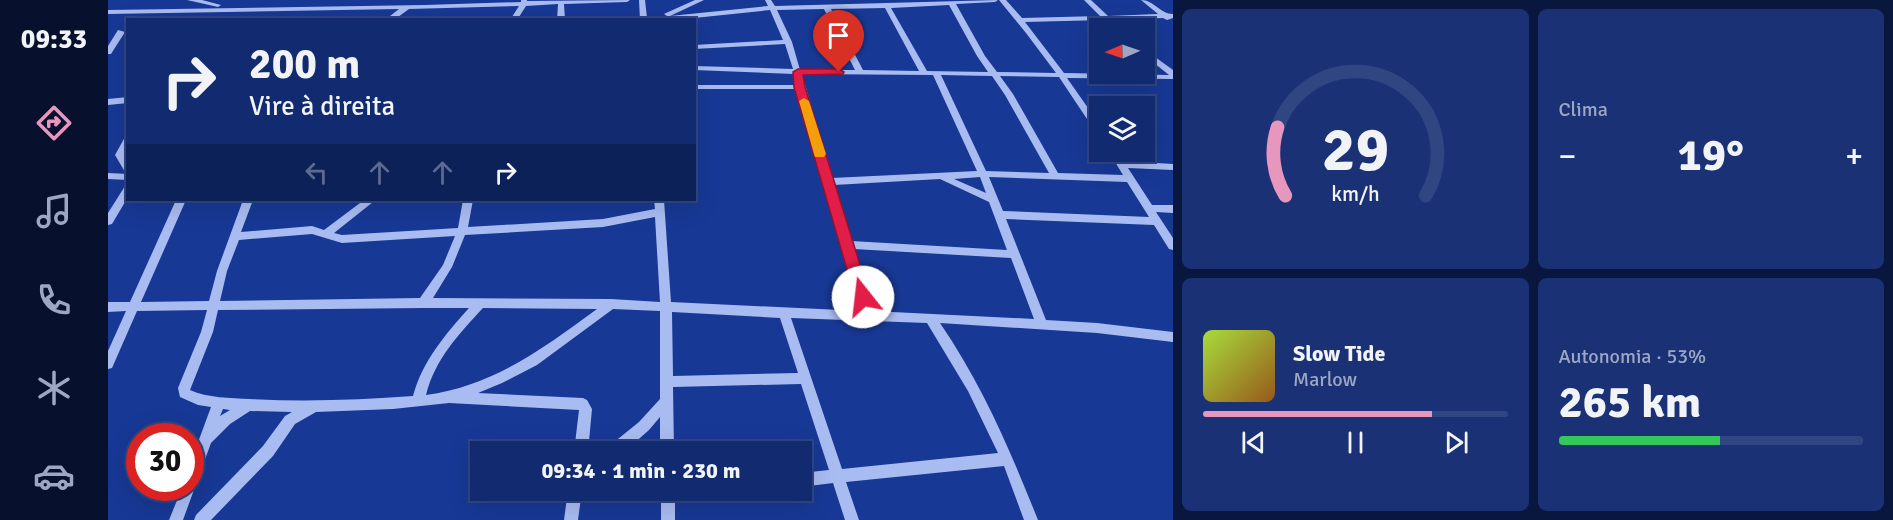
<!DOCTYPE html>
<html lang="pt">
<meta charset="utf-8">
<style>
body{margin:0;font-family:Signika,sans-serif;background:#1a3275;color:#f1f3f6;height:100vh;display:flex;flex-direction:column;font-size:22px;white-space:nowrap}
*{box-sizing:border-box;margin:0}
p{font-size:20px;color:#9ca7c3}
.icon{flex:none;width:33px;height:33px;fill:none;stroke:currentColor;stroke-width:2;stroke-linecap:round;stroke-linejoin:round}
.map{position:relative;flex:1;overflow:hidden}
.drawer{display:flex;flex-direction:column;gap:9px;padding:9px;background:#09173e;width:720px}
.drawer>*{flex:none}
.guide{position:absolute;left:18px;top:18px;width:570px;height:183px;border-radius:0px;box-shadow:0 6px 24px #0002,0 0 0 2px #304683;background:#112a70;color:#f1f3f6;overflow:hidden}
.needle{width:39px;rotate:268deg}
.controls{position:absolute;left:981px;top:18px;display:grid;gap:12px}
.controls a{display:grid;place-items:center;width:66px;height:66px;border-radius:0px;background:#112a70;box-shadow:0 6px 24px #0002,0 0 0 2px #304683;font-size:30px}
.speed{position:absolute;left:18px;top:423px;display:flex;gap:12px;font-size:30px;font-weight:700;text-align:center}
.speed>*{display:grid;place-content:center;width:78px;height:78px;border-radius:50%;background:#112a70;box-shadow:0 6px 24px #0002,0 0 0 2px #304683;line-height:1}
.speed .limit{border:9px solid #d22;background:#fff;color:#111}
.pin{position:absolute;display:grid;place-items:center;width:51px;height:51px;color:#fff;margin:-62px -26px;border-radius:50% 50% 50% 0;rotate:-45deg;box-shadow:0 0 6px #0007}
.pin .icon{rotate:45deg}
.me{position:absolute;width:66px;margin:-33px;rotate:344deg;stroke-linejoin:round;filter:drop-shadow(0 0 4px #0008)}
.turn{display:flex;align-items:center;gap:21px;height:126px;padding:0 24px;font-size:27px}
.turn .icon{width:78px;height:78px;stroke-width:2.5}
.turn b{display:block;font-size:42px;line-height:51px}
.lanes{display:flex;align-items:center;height:57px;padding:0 24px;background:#0003;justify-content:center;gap:30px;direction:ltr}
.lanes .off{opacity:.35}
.big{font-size:45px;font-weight:700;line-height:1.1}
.drawer .tile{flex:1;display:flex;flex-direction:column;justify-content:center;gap:9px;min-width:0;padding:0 21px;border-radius:9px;background:#1a3275}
.drawer .dial{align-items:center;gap:0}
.dial svg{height:156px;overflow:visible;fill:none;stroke:#304683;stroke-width:7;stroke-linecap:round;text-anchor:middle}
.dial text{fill:#f1f3f6;stroke:none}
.song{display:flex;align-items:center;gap:18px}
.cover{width:72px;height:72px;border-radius:9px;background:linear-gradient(135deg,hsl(80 70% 55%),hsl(30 70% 35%))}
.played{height:6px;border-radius:3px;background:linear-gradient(90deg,#e797bd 75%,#304683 75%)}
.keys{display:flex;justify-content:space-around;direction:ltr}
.heat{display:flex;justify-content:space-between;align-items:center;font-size:33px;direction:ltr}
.charge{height:9px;border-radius:4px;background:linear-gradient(90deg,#34c759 53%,#304683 0)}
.drawer .tiles{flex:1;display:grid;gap:9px;grid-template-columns:repeat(2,1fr)}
.trip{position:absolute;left:362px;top:441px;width:342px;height:60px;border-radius:0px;background:#112a70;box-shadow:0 6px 24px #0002,0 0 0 2px #304683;font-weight:700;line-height:60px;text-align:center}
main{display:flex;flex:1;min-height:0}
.tab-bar{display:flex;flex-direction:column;width:108px;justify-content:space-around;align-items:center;background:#07112d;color:#9ca7c3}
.tab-bar .icon{width:42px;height:42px}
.tab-bar .selected{color:#e797bd}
.tab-bar b{font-size:27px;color:#f1f3f6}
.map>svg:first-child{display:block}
</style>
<main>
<nav class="tab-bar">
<b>09:33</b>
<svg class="icon selected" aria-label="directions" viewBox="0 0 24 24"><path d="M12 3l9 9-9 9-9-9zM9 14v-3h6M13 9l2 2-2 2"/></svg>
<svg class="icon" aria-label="music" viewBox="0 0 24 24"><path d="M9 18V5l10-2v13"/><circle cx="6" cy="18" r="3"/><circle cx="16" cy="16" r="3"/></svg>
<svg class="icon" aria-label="phone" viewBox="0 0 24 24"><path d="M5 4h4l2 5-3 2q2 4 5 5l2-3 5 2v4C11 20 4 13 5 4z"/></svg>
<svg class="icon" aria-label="climate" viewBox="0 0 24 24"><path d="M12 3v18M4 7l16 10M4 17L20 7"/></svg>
<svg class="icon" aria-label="car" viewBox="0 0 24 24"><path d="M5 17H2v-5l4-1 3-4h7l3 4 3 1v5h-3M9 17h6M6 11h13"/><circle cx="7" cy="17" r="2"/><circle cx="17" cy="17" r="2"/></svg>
</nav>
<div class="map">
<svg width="1065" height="520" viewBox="0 0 1065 520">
<rect width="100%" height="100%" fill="#173895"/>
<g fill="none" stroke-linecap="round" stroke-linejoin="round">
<g fill="#a9bcf1" fill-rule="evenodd">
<polygon points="79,0 94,0 113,5 110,7"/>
<polygon points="413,0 419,0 419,1 522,0 519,2 456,4 457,20 449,20 450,4 418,6 409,20 402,20 411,6 301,9 286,20 277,20 291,9 0,14 0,10 317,5 413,2"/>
<path d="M531 0H537L539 18 559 16 556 14 558 13 587 0H596L562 16 660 6 657 0H663L667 6 890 0 887 2 848 4 877 56 889 72 948 73 918 33 891 0H898L914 18 992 16 976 0H983L1000 16 1050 14 1033 0C1046 0 1052 14 1065 14V18L1059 20 1055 18 1004 20 1012 28H1005L996 20 917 22 956 73 1061 75 1036 55V49L1065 70V79L959 78 992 125V135L989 134 951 77 892 76 905 94 950 173 1015 175 1001 152H1009L1015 161 1065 164V170L1020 168 1044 205H1065V213L1048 212 1065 238V250L1061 249 1046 225 898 219 938 320 989 323 1065 332V342L989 333 832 323C875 386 902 450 930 520H916L896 466 738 482 751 520H737L725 483 693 487V473L721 470 693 384 565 387 566 452H552V417L541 430 516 452H499L500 447 531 422 552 399V311L505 309 429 365 394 383 370 393 475 398 479 400 484 409 480 452H466L471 410 341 403 285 409 208 412 187 424 165 456 103 520H86L88 515 155 446 177 416 184 412 142 411 122 424 103 443 75 520H61L74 488H82V464L103 407 90 405 72 397 70 388 93 332 99 310 29 311 4 368 0 369V351L18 311 0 312V302H22L68 200H78L33 302 101 301 109 271 135 200H145L133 232 204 226 216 230 256 200H267L265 202 226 233 234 235 350 228 355 200H365L360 227 495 219 547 209 546 200H556L563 302 753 311 689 89H586V85H688L686 74 586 70V66L685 69 677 44 586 49V45L675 40 662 10 567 20H532ZM841 5 869 56 880 72 819 71 783 8ZM777 8 811 71 755 70 723 9ZM716 9 747 70H692L684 42 669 10ZM694 74 825 75 869 171 724 178ZM833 75 884 76 897 95 941 173 878 171ZM872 177 878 193 846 179ZM881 177 1019 182 1041 217 895 211ZM832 179 881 202 899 250 743 241 726 185ZM547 217 552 302 503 299 325 298 344 267 357 235 495 227ZM204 234 234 243 347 236 335 265 312 298 112 301 119 271 131 240ZM746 249 903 258 926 319 764 311ZM315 308H361C337 335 315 360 305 396 251 400 196 402 142 399 122 398 100 398 82 390L105 332 110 310ZM375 308 489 309C436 348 385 386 318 395 327 359 351 334 375 308ZM564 312 672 318 690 373 565 376ZM683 318 819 323 860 391 890 453 734 469ZM115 409 122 410 112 416Z"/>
<polygon points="10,30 17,32 3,54 0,54 0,46"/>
<polygon points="20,97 20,103 0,105 0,99"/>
<polygon points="20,136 20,149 17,155 20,161 20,173 17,172 7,155 17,137"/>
<polygon points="0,173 20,174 20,180 0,179"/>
<polygon points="20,185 20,197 4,224 0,225 0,213 17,186"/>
<polygon points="460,490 474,490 470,520 456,520"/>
<polygon points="553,490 585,490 583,495 567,498 567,520 553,520"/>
</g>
</g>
<polygon fill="#e11d48" stroke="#92132f" stroke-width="1.5" points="731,69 736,72 735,74 695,75 697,87 762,297 760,302 750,302 747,297 686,87 685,72 690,69"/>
<polygon fill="#f59e0b" points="696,98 701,101 718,154 716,157 707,157 706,154 691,101"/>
</svg>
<div class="controls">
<a><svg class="needle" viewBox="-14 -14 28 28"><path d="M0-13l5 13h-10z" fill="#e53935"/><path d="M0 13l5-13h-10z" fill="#9ca7c3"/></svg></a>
<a><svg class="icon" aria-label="layers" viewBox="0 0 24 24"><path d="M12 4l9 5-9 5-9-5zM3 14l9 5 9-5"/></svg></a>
</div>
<div class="speed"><div class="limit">30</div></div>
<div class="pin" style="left:731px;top:72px;background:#d93025"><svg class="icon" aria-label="arrive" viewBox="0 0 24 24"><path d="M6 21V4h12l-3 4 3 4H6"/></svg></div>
<svg class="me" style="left:755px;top:297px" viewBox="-20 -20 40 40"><circle r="19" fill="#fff"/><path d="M0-13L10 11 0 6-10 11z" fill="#e11d48"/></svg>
<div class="trip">09:34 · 1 min · 230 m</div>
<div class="guide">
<div class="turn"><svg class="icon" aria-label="right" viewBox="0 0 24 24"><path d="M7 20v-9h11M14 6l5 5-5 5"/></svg><div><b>200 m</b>Vire à direita</div></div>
<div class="lanes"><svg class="icon off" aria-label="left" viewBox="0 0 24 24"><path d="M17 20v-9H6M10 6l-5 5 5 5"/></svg><svg class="icon off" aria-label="ahead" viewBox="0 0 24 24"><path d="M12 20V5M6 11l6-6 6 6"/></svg><svg class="icon off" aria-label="ahead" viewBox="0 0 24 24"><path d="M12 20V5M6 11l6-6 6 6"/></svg><svg class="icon" aria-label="right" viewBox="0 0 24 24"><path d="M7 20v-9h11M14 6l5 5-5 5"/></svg></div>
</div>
</div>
<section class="drawer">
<div class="tiles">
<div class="tile dial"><svg viewBox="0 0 100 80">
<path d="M14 69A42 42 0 1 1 86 69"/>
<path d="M14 69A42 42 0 0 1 10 34" stroke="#e797bd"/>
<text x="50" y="56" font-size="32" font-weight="700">29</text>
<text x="50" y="72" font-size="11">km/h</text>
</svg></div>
<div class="tile"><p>Clima</p>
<div class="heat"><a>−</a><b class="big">19°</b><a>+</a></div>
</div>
<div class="tile">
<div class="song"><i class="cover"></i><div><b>Slow Tide</b><p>Marlow</p></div></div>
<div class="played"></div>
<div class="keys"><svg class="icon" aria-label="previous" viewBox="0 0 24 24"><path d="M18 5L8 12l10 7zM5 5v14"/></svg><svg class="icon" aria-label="pause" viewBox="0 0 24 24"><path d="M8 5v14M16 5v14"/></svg><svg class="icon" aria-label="next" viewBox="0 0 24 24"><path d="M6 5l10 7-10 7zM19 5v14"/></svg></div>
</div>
<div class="tile"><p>Autonomia · 53%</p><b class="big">265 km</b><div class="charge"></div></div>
</div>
</section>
</main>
